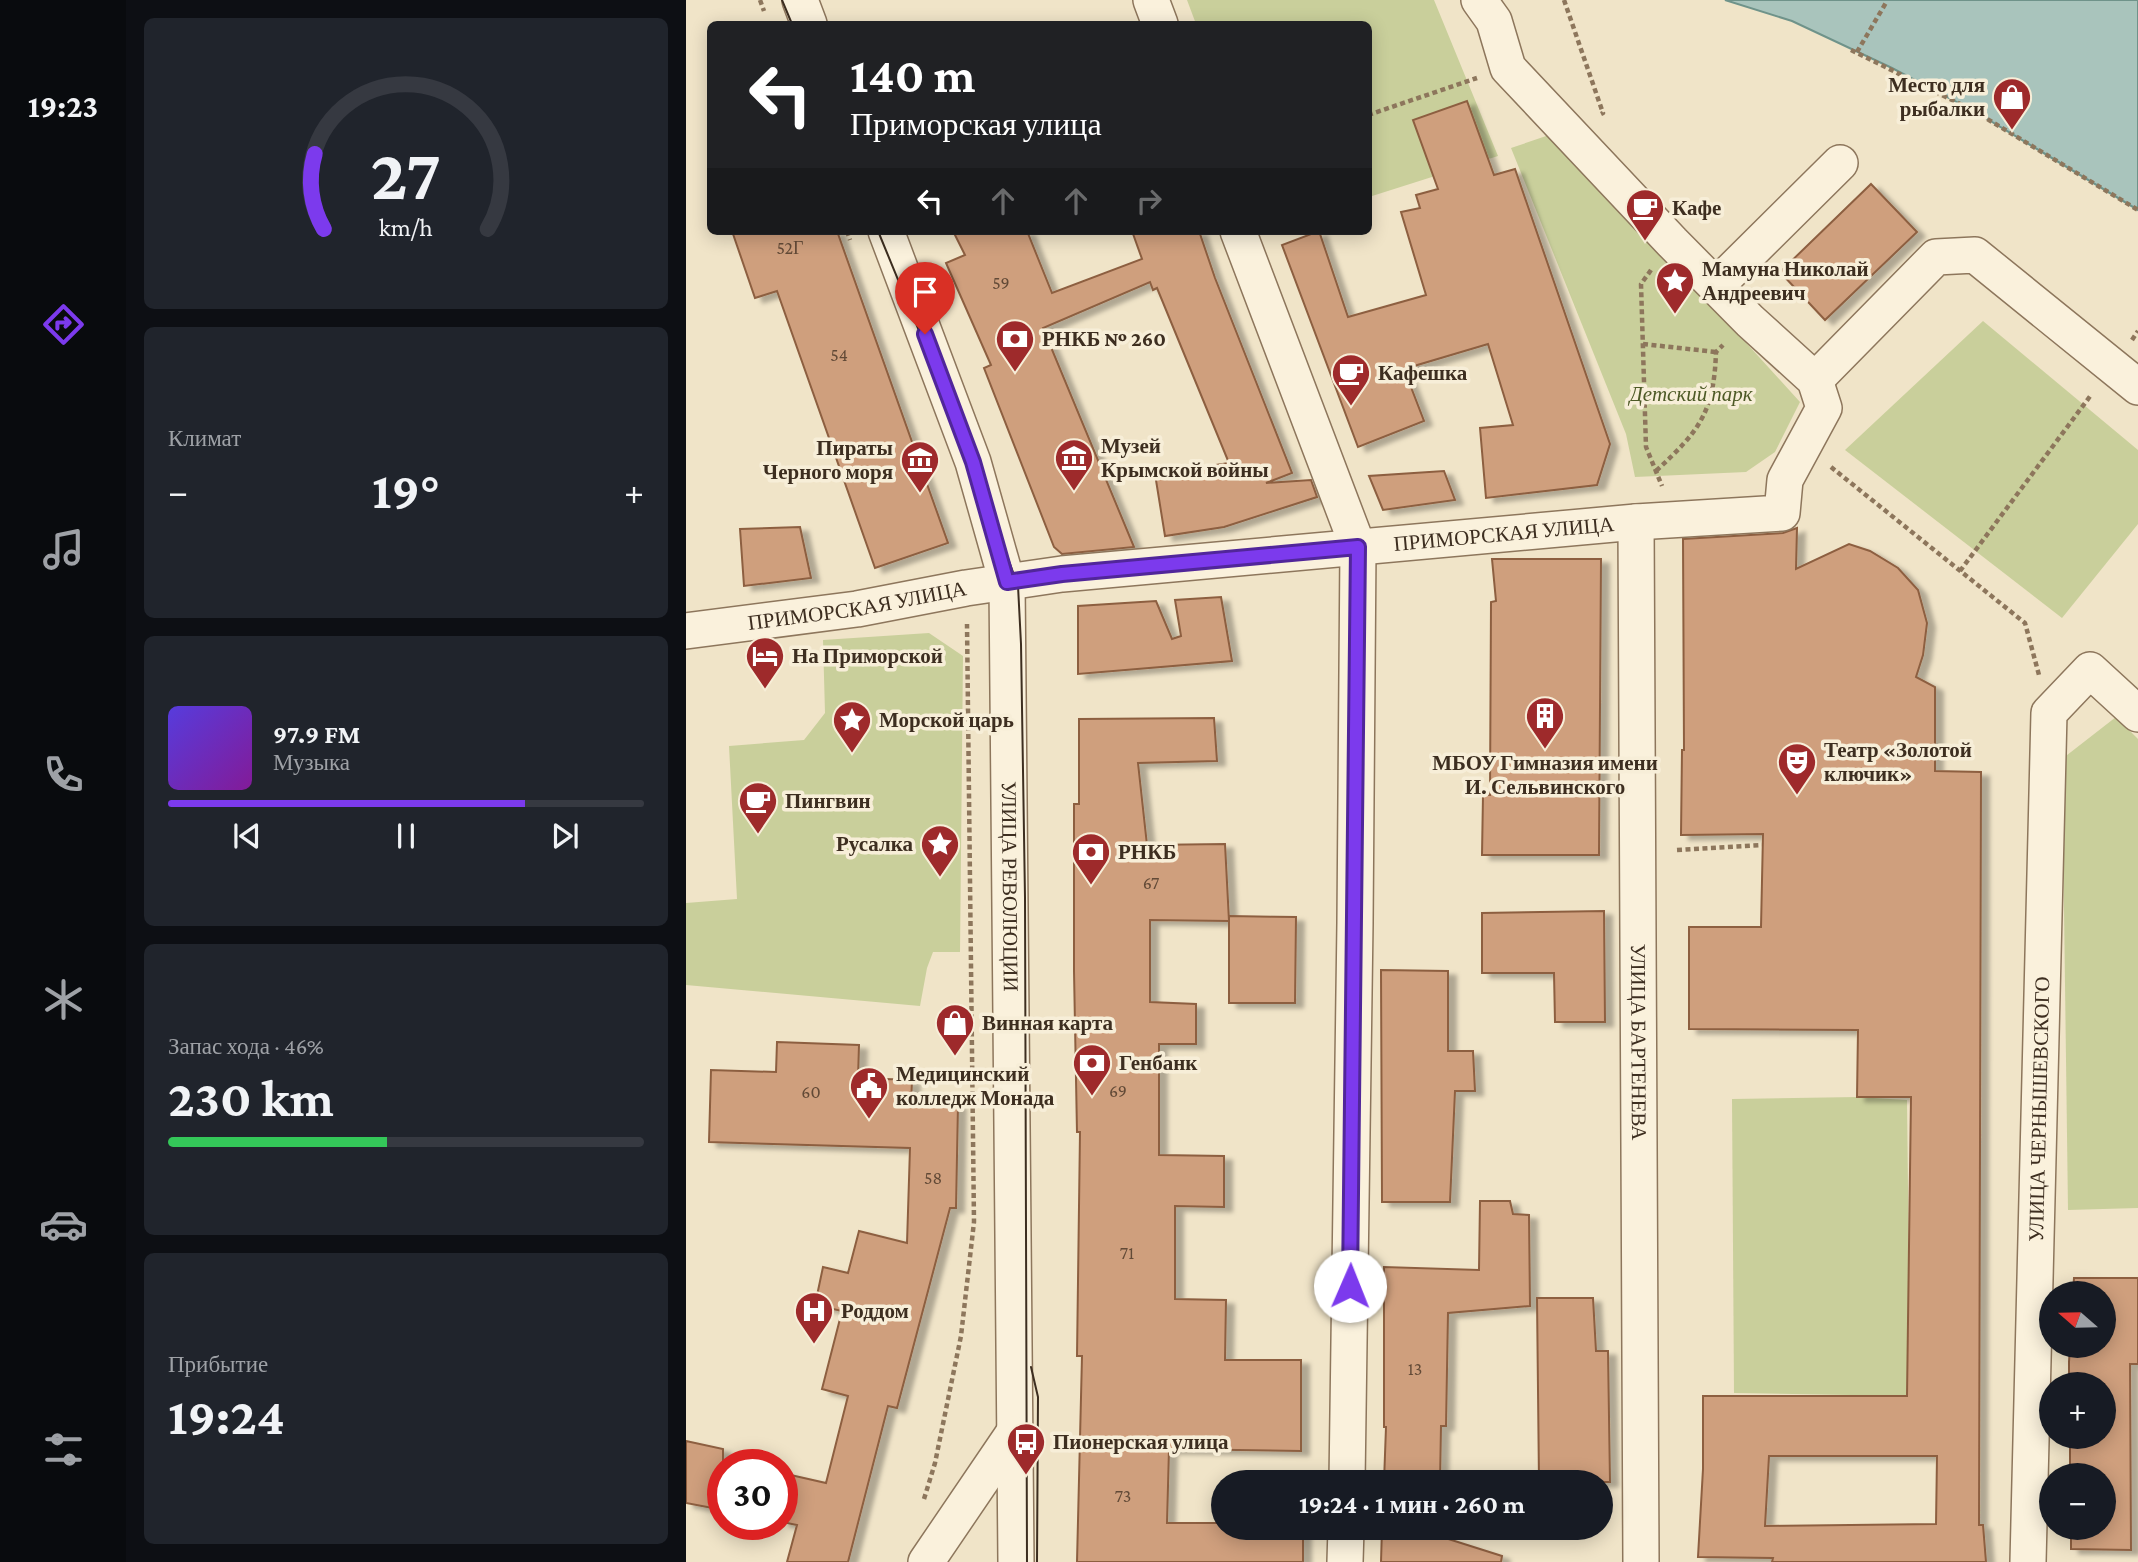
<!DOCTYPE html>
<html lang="ru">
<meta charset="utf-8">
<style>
body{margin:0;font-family:"Crimson Pro",serif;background:#20242c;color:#f1f3f6;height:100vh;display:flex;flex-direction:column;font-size:26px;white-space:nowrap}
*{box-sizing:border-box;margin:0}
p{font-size:23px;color:#9ea1a6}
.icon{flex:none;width:38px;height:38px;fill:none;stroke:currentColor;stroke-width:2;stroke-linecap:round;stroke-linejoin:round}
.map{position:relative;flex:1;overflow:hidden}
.details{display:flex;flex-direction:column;gap:18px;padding:18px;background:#0d0f14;width:560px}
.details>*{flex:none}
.top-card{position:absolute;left:21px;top:21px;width:665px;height:214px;border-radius:10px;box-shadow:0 4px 18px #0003;background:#202124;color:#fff;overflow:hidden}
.needle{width:46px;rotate:290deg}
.controls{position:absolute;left:1353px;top:1281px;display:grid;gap:14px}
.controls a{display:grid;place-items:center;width:77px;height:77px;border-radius:50%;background:#171b24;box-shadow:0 4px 18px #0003;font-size:35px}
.speed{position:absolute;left:21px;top:1449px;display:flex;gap:14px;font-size:35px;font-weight:700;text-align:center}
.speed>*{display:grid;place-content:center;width:91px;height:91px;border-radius:50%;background:#171b24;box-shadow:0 4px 18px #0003;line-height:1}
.speed .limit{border:10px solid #d22;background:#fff;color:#111}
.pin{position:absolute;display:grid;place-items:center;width:60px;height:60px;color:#fff;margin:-72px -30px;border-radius:50% 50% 50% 0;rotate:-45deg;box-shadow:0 0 7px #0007}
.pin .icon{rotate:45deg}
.me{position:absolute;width:77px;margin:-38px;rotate:1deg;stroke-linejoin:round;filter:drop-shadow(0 0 5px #0008)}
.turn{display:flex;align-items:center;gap:24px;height:147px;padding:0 28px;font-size:32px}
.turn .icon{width:91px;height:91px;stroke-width:2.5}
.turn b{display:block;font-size:49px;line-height:60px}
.lanes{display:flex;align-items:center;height:66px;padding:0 28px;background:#0003;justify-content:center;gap:35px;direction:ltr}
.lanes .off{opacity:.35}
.big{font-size:52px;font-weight:700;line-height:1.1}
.details .tile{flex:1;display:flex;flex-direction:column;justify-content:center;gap:10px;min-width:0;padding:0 24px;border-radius:10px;background:#20242c}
.details .dial{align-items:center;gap:0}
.dial svg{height:182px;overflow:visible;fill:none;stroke:#363941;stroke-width:7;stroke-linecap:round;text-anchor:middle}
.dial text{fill:#f1f3f6;stroke:none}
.song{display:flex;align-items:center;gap:21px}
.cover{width:84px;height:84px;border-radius:10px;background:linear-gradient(135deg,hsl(250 70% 55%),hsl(290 70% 35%))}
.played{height:7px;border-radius:4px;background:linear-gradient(90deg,#7c3aed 75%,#363941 75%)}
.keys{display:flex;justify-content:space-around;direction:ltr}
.heat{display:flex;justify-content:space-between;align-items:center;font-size:38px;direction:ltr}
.charge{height:10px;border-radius:5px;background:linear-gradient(90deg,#34c759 46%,#363941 0)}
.trip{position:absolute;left:525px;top:1470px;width:402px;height:70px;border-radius:35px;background:#171b24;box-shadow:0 4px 18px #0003;font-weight:700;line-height:70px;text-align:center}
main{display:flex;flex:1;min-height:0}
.tab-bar{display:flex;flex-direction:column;width:126px;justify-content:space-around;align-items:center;background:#090b0e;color:#9ea1a6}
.tab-bar .icon{width:49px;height:49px}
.tab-bar .selected{color:#7c3aed}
.tab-bar b{font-size:32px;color:#f1f3f6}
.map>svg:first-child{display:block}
</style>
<main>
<nav class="tab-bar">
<b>19:23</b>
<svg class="icon selected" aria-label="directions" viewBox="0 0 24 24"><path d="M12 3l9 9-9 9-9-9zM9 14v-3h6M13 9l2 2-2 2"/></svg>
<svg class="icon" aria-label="music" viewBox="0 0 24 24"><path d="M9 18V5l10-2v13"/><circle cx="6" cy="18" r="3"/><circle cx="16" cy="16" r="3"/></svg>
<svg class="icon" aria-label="phone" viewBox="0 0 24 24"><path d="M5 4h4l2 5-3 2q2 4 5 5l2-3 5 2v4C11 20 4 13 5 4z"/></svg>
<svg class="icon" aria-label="climate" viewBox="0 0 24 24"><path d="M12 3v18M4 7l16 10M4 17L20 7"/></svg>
<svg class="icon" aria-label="car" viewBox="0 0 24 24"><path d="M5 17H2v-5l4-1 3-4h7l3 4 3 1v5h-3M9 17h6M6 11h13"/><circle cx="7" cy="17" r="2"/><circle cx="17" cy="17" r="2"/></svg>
<svg class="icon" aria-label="filters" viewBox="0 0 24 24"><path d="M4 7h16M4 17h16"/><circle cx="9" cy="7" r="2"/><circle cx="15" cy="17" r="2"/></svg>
</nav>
<section class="details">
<div class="tile dial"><svg viewBox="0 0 100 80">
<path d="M14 69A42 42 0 1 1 86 69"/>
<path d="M14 69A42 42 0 0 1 10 36" stroke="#7c3aed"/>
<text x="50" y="56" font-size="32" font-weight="700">27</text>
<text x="50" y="72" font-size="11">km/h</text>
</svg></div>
<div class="tile"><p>Климат</p>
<div class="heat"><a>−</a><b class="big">19°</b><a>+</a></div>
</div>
<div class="tile">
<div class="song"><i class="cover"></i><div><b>97.9 FM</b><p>Музыка</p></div></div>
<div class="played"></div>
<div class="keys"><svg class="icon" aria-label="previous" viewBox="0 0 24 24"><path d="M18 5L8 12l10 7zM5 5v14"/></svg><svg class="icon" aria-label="pause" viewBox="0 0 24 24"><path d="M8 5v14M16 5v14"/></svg><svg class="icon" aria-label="next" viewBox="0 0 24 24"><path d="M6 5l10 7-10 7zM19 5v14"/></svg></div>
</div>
<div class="tile"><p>Запас хода · 46%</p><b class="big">230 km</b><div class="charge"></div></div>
<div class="tile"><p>Прибытие</p><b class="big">19:24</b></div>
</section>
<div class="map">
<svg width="1452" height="1562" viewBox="0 0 1452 1562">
<defs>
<filter id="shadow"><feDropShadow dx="8" dy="4.5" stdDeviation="2" flood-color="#0004"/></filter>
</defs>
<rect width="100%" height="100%" fill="#f0e4c8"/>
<g fill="#c9cf9b">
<polygon points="501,0 748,0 812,156 683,197 682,24 510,24"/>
<polygon points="869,133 1114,402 1089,452 1060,472 949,477 940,434 825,148"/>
<polygon points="1297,321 1452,450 1452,524 1376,618 1159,450"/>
<polygon points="243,633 277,656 274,952 247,952 241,968 234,1006 0,985 0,903 51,899 43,746 118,740 139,713 137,640"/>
<polygon points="1430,717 1452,739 1452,1208 1382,1210 1376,759"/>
<polygon points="1171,1097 1221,1100 1224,1364 1222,1396 1048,1393 1046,1099"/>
</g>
<polygon fill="#a9c4bc" stroke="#6f938a" stroke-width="2" points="1039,0 1452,0 1452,210 1288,111 1206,68 1106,21"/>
<g fill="#cf9f7d" stroke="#8d5f41" stroke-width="2" fill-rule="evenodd" filter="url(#shadow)">
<polygon points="781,101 808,175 829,169 924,444 911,485 800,498 794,428 827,425 802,344 718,369 738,421 672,447 596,245 633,231 662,317 740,295 715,212 734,208 730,195 752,189 727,120"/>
<polygon points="1185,184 1231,232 1139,320 1094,272"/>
<polygon points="46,231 151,231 262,543 189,568 91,291 69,298"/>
<polygon points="267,231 341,231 366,293 456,259 446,231 513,231 529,278 606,473 580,483 625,480 631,497 538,527 479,536 469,474 543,463 471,288 467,290 464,282 357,328 448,547 376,554 368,547 298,368 305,365 260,263 279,255"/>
<polygon points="758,471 769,500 697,510 683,476"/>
<polygon points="114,527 125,578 58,586 54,529"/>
<path d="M1111 528 1110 569 1163 544 1184 551 1212 568 1232 590 1241 623 1237 655 1230 677 1249 687V771L1295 772 1293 1525H1297L1300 1562H1086L1087 1558 1012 1557 1017 1469V1396H1221L1225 1097H1171L1172 1030 1003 1029V927H1075L1077 834 995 835 996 750H998L997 539 1097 533ZM1083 1456H1251L1250 1524 1079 1526Z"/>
<polygon points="806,559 915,559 913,855 796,855 797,795 804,795 805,602 810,601"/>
<polygon points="535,597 546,661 392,674 392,606 470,601 486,639 495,636 489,600"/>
<polygon points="528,718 531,761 452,763 461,845 539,844 543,921 464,920 464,1002 510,1004 510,1044 473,1044 473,1155 538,1156 538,1207 489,1206 489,1299 540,1300 539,1360 615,1360 615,1451 483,1449 481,1523 537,1523 537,1528 617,1528 617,1562 391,1562 396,1356 391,1356 394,1132 391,1132 388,971 388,804 393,804 393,719"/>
<polygon points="918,911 919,1022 869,1022 868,973 796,973 796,913"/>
<polygon points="543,916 610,917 609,1003 543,1003"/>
<polygon points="695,970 762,971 762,1051 787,1051 789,1091 769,1091 764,1202 696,1202"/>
<polygon points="91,1042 173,1045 172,1078 226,1080 225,1105 272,1104 270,1208 264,1208 211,1408 202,1406 162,1562 101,1562 111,1525 96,1522 96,1473 140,1483 162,1396 136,1389 156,1311 129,1305 137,1267 162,1273 173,1231 221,1243 224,1148 23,1142 25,1070 90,1072"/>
<polygon points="794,1201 824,1201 827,1214 843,1215 844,1306 762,1313 760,1426 755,1426 754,1482 698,1482 700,1427 698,1427 698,1267 793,1270"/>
<polygon points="1388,1278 1452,1278 1452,1364 1444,1364 1445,1550 1385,1549 1385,1528 1418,1528 1418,1475 1384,1475 1384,1437 1418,1437 1418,1384 1383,1384 1383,1362 1384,1346 1418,1346 1418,1293 1387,1293"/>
<polygon points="851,1298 907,1298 910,1351 922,1351 924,1482 853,1482"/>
<polygon points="0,1441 37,1449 37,1510 0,1503"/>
<polygon points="696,1528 756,1528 756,1537 816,1556 815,1562 695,1562"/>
</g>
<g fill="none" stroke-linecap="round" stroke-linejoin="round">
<g stroke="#8d765c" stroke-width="38">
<g id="minor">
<polyline points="114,0 123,24"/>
<polyline points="465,0 474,24"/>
<path id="s1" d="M200 231 287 462 321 582 330 1562"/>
<polyline points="552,231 672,547 669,923 661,1482"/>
<polyline points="1030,286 1154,163"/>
<polyline points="1129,380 1250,257 1289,255 1452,387"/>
<path id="s2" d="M950 522 955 1562"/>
<path id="s3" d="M0 631 171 609 280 588 376 574 950 522 1096 513 1099 480 1138 408 1129 380 1064 321 986 242 822 68 808 21 793 0"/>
<polyline points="240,1562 327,1434"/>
<polyline points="659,1562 660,1528"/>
<path id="s4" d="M1342 1562 1363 713 1404 670 1452 714"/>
</g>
</g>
<g stroke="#8d765c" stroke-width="4.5" stroke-dasharray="5 3.5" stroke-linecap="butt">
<polyline points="74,0 78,11"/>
<polyline points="878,0 917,113 915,114"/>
<polyline points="1165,50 1288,111 1452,210"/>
<polyline points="1171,52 1201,1"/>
<polyline points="682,115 791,78"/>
<polyline points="161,231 164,240"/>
<polyline points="965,270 955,284 960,447 976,486"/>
<polyline points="1446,340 1452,331"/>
<polyline points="957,344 1030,352"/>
<polyline points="1145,467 1339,623 1353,675"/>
<path d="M970 471C1013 431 1028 413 1030 352L1037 345"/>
<polyline points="1274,571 1405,395"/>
<polyline points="991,850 1076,845"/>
<polyline points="238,1499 249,1463 275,1336 288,1222 281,624"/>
</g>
<use href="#minor" stroke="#faf1dc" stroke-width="35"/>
<g stroke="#3d2e20" stroke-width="2">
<polyline points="96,0 106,24"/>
<polyline points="192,231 287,462 332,586 335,644 339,897 341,1562"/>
<polyline points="345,1367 352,1397 351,1562"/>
</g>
</g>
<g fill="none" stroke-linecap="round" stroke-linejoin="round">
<g stroke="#51269a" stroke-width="18">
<polyline id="route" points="239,334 287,462 321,582 376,574 672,547 664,1286"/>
</g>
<use href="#route" stroke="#7c3aed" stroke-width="12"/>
</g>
<defs>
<g id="shop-pin" transform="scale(2.0125)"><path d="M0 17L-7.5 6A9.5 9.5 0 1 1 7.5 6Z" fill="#9e2a2b" stroke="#f7eed8"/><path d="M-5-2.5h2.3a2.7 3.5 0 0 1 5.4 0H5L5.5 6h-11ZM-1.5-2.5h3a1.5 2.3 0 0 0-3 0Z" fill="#fff"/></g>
<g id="cafe-pin" transform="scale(2.0125)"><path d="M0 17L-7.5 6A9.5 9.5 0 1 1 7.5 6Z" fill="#9e2a2b" stroke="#f7eed8"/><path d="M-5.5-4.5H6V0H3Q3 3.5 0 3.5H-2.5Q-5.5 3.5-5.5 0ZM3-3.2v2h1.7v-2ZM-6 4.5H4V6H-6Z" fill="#fff"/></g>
<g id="sight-pin" transform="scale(2.0125)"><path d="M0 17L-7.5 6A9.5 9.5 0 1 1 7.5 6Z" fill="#9e2a2b" stroke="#f7eed8"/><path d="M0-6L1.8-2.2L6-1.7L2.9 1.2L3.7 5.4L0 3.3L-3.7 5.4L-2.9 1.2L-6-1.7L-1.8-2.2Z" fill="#fff"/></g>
<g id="bank-pin" transform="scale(2.0125)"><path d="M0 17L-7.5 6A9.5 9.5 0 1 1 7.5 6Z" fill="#9e2a2b" stroke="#f7eed8"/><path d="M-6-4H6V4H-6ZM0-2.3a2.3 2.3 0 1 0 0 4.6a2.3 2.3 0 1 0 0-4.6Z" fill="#fff"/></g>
<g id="museum-pin" transform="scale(2.0125)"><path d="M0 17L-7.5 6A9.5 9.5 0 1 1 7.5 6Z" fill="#9e2a2b" stroke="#f7eed8"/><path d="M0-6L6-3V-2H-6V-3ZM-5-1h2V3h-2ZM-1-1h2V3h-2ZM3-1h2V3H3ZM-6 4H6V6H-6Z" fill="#fff"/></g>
<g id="hotel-pin" transform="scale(2.0125)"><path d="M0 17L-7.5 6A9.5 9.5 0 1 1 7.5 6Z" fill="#9e2a2b" stroke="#f7eed8"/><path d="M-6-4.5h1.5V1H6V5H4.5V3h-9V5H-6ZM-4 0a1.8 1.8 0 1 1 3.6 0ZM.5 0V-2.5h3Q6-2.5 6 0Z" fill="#fff"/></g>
<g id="building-pin" transform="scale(2.0125)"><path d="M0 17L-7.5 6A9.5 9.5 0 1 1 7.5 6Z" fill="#9e2a2b" stroke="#f7eed8"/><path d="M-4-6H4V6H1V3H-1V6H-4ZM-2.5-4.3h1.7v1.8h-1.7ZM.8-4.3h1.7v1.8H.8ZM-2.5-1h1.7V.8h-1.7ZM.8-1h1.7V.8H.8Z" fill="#fff"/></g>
<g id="theatre-pin" transform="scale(2.0125)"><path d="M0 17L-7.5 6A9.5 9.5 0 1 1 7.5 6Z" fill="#9e2a2b" stroke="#f7eed8"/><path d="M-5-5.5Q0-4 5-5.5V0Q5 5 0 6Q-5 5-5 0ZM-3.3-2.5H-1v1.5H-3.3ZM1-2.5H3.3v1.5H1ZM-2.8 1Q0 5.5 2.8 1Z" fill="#fff"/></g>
<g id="civic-pin" transform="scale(2.0125)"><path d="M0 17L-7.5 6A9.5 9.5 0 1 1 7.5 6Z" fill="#9e2a2b" stroke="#f7eed8"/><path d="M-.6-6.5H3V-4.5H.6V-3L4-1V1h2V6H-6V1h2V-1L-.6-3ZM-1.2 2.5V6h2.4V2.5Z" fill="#fff"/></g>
<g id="hospital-pin" transform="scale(2.0125)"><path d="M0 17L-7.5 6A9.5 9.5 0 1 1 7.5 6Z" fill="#9e2a2b" stroke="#f7eed8"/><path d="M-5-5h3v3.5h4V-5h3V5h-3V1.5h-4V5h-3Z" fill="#fff"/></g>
<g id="bus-pin" transform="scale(2.0125)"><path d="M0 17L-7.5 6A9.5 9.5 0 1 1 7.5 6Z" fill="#9e2a2b" stroke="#f7eed8"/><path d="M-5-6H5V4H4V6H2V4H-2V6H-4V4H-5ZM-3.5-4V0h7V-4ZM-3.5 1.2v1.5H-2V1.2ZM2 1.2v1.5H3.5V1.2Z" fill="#fff"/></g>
</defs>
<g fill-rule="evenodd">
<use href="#shop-pin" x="1326" y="97"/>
<use href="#cafe-pin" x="959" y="208"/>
<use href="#sight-pin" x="989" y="281"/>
<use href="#bank-pin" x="329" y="339"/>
<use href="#cafe-pin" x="665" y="373"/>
<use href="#museum-pin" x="388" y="458"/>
<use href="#museum-pin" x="234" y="460"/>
<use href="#hotel-pin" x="79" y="656"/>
<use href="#building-pin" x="859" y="716"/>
<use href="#sight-pin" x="166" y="720"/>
<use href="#theatre-pin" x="1111" y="762"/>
<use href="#cafe-pin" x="72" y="801"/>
<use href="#sight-pin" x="254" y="844"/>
<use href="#bank-pin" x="405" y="852"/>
<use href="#shop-pin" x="269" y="1023"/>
<use href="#bank-pin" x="406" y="1063"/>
<use href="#civic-pin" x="183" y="1086"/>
<use href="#hospital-pin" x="128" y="1311"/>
<use href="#bus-pin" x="340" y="1442"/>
</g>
<g text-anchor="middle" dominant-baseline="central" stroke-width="7" stroke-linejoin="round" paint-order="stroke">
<g font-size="18" fill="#624a37">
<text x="104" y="248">52Г</text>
<text x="315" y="283">59</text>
<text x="153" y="355">54</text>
<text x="465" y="883">67</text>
<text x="432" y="1091">69</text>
<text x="125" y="1092">60</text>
<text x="247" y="1178">58</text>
<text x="441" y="1253">71</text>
<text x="729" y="1369">13</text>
<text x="437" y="1496">73</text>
</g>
<g font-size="21" font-weight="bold" fill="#3d2e20" stroke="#f7eed8" text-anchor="start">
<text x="1299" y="85" text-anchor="end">Место для<tspan x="1299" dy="24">рыбалки</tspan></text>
<text x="986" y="208">Кафе</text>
<text x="1016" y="269">Мамуна Николай<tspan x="1016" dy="24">Андреевич</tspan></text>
<text x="356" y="339">РНКБ № 260</text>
<text x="692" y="373">Кафешка</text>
<text x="415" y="446">Музей<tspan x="415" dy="24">Крымской войны</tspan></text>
<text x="207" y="448" text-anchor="end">Пираты<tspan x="207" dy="24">Черного моря</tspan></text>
<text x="106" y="656">На Приморской</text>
<text x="193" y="720">Морской царь</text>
<text x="1138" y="750">Театр «Золотой<tspan x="1138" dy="24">ключик»</tspan></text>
<text x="859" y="763" text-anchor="middle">МБОУ Гимназия имени<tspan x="859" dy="24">И. Сельвинского</tspan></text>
<text x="99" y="801">Пингвин</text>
<text x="227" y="844" text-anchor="end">Русалка</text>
<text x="432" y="852">РНКБ</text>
<text x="296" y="1023">Винная карта</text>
<text x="433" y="1063">Генбанк</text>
<text x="210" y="1074">Медицинский<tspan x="210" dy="24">колледж Монада</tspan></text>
<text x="155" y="1311">Роддом</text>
<text x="367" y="1442">Пионерская улица</text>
</g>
<g font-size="21" font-style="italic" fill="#4d5a26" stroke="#f7eed8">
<text x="1005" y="394">Детский парк</text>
</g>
<g font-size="21" fill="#3d2e20" stroke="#f7eed8">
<text stroke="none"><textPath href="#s3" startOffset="824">ПРИМОРСКАЯ УЛИЦА</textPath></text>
<text stroke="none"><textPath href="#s3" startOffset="173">ПРИМОРСКАЯ УЛИЦА</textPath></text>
<text stroke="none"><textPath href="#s1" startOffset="676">УЛИЦА РЕВОЛЮЦИИ</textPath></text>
<text stroke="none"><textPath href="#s2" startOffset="520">УЛИЦА БАРТЕНЕВА</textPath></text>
<text stroke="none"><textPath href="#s4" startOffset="453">УЛИЦА ЧЕРНЫШЕВСКОГО</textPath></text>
</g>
</g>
</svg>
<div class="controls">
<a><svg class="needle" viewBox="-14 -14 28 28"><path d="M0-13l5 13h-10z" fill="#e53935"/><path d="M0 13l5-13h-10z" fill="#9ea1a6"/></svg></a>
<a>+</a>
<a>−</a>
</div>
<div class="speed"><div class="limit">30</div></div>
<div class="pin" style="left:239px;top:334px;background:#d93025"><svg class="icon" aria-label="arrive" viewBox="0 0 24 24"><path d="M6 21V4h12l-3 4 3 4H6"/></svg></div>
<svg class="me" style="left:664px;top:1286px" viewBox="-20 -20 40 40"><circle r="19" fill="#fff"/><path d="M0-13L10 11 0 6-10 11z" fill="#7c3aed"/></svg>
<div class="trip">19:24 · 1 мин · 260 m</div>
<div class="top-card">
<div class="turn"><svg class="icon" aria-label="left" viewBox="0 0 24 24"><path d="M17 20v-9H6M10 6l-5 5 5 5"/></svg><div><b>140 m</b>Приморская улица</div></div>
<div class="lanes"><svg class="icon" aria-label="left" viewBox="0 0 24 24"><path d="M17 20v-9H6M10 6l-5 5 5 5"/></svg><svg class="icon off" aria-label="ahead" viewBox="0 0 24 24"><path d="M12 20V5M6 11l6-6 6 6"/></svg><svg class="icon off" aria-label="ahead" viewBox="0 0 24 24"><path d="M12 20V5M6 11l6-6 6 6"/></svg><svg class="icon off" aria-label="right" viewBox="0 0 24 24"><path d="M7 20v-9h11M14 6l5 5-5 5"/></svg></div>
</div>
</div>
</main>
